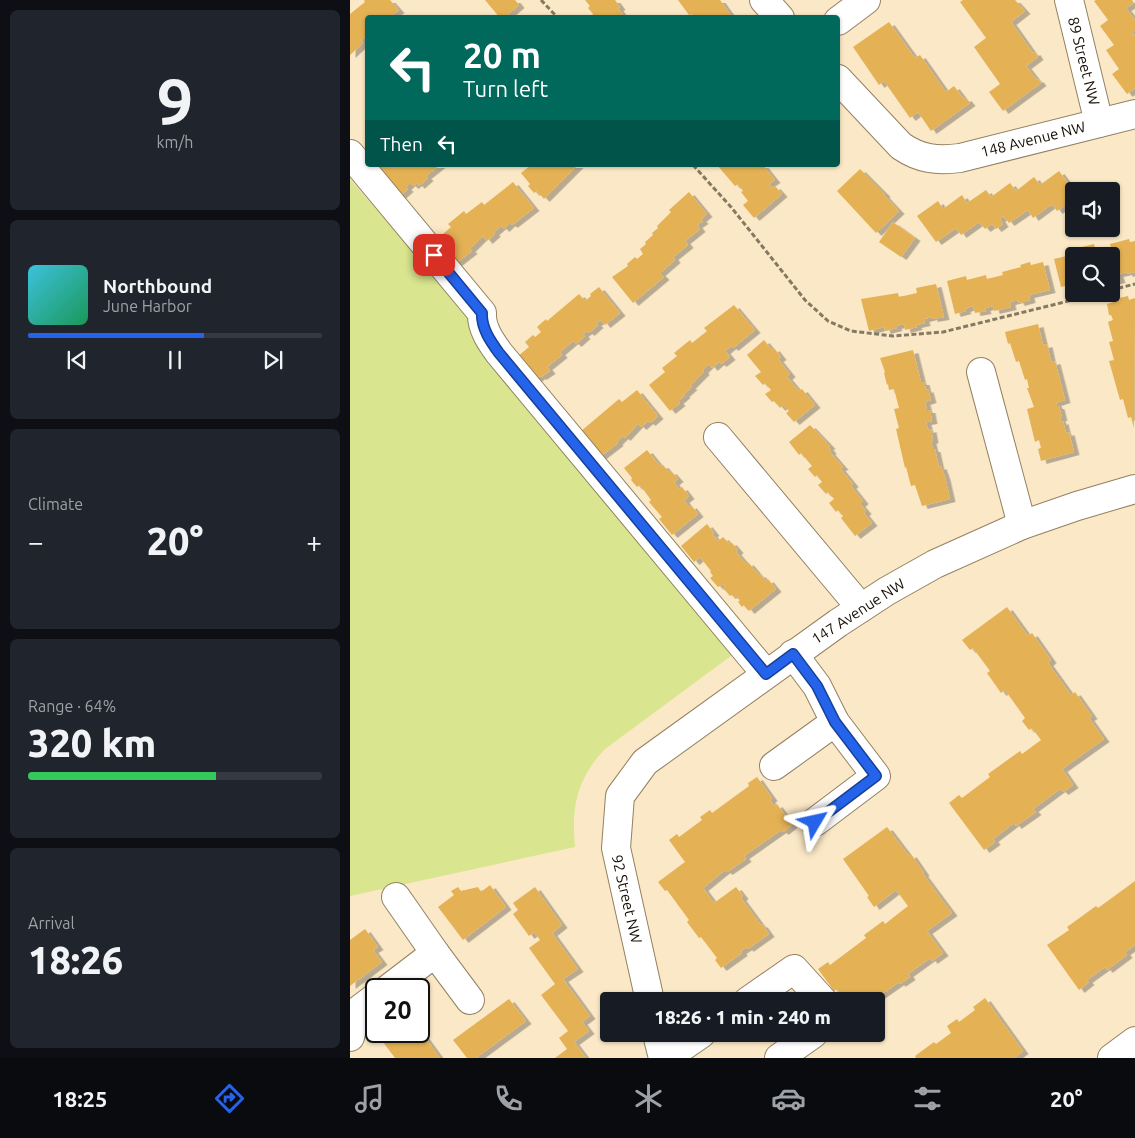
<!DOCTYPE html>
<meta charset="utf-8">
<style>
body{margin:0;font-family:Ubuntu,sans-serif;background:#20242c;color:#f1f3f6;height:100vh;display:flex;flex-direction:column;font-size:19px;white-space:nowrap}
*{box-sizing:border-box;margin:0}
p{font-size:16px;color:#9ea1a6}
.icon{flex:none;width:28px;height:28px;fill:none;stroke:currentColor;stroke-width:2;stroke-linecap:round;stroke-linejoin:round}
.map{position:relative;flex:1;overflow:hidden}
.sheet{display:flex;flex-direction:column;gap:10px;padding:10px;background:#0d0f14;width:350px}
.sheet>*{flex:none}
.guide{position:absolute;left:15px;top:15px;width:475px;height:152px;border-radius:5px;box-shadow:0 1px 4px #0004;background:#00695c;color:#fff;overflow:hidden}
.tools{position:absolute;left:715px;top:182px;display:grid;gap:10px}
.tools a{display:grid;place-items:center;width:55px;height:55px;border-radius:5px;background:#171b24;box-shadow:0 1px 4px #0004;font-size:25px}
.speed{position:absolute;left:15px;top:978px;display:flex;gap:10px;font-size:25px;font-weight:700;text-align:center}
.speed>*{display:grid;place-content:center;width:65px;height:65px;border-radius:50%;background:#171b24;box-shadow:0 1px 4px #0004;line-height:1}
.speed .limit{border:2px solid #111;border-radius:8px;background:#fff;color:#111}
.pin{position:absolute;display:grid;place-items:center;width:42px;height:42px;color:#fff;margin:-21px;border-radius:10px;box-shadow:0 2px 8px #0006}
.me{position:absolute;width:55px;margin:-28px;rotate:54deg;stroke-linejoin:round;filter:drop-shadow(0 0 4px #0008)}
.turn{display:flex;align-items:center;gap:18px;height:105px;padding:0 15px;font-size:22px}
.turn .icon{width:65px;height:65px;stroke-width:2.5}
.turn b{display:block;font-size:35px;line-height:42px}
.then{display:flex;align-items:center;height:48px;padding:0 15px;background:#0003;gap:10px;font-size:19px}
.big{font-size:38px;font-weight:800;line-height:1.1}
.sheet .tile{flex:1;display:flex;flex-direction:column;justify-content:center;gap:8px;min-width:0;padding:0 18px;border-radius:8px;background:#20242c}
.sheet .dial{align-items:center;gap:0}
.dial b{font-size:65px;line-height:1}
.song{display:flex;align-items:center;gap:15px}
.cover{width:60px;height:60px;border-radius:8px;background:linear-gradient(135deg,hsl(190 70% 55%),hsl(150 70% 35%))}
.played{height:5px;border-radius:2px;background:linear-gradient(90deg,#2563eb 60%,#363941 60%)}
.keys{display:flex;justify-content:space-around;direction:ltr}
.heat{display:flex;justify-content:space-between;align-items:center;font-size:28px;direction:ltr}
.charge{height:8px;border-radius:4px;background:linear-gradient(90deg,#34c759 64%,#363941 0)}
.trip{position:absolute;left:250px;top:992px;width:285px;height:50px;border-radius:5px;background:#171b24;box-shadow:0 1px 4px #0004;font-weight:800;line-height:50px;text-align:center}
.tabs{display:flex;height:80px;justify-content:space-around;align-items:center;background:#090b0e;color:#9ea1a6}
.tabs .icon{width:35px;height:35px}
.tabs .current{color:#2563eb}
.tabs b{font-size:22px;color:#f1f3f6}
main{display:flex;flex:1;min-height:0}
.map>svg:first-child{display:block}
</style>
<main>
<section class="sheet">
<div class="tile dial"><b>9</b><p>km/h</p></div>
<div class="tile">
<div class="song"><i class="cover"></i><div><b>Northbound</b><p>June Harbor</p></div></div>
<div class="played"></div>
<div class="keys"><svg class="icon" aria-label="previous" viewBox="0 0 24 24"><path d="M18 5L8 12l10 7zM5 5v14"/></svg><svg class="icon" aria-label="pause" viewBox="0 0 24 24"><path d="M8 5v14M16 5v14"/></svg><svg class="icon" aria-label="next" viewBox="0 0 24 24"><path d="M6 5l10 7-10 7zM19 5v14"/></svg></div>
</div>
<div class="tile"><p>Climate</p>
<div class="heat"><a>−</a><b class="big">20°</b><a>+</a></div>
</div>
<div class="tile"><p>Range · 64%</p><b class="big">320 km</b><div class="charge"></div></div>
<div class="tile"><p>Arrival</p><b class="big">18:26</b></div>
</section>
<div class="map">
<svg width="785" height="1058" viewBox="0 0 785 1058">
<defs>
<filter id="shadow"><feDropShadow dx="5.5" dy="3" stdDeviation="0" flood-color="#0004"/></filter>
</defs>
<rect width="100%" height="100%" fill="#fbe8c6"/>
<path fill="#d9e58f" d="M0 179 256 477 389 650 255 749C227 778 221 807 225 847L0 896Z"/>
<g fill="#e5b155" filter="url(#shadow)">
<polygon points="14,0 40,0 49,10 40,17 38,15 35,18 18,18 18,35 11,40 13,43 0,55 0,14 15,2"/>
<polygon points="135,0 165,0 169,5 154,18 150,18"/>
<polygon points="235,0 265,0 270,7 268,8 275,18 243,18 242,16 243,14 238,8 240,6"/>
<polygon points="328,0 370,0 383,18 344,18 342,14 339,15"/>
<polygon points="613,0 665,0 675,11 661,22 683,53 685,52 688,57 676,66 687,80 688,79 691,83 653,111 639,92 650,84 624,47 636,38 610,2"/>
<polygon points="746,0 782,0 784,3 776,8 785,20 785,30 782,32 785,36 785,88 777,94 762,74 769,69 756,50 764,45 750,26 758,20 744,1"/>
<polygon points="539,22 565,58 570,55 596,92 604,86 614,99 616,98 620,103 581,131 568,112 560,118 534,81 529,85 503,47"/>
<polygon points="31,165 90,165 76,176 78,178 69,186 67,183 63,186 60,183 56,187 58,189 49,197 26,169"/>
<polygon points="181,165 228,165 194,199 187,191 184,193 178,186 180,184 171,173"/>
<polygon points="367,165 413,165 425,180 419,184 422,188 425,186 432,194 404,218 393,205 398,201 391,192 393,191 388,184 385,186"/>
<polygon points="510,169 535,194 534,195 549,211 526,233 487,191"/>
<polygon points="709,171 724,191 724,199 707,211 702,204 683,218 678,210 659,223 653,216 650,219 653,224 646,229 642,224 635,229 629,222 611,235 606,228 586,242 567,216 588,201 593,209 612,195 617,203 636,190 641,197 660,183 666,191 684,177 690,185"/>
<polygon points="163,182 184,208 162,225 160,223 154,229 151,226 144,232 145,234 137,241 133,236 120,249 122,251 104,265 86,243 95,236 93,234 101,227 98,224 114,211 116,214 132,202 134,205"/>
<polygon points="339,192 357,214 351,219 353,221 347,225 350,229 335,241 338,245 323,257 325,260 310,273 314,277 283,303 262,277 278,266 277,264 285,257 287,259 293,254 290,249 296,244 295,242 303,235 302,233 308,228 307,226 321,212 319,210"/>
<polygon points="543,222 565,238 551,257 529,242"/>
<polygon points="779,239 780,242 785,241 785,272 777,274 777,272 768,274 770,280 761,282 761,256 724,256 724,284 711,287 704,259 716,256 715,253 725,251 724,249 744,244 746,252 761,248 760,244"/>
<polygon points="680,262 681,265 693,262 700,290 679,295 680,300 669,303 668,300 660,302 661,307 644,311 643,306 635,308 636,311 625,313 623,306 615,309 616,311 605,314 597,281 616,276 617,280 636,275 637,279 653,275 652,272 671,267 670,265"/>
<polygon points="586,284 594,317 582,319 582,317 574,319 575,323 566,325 567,327 555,330 554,324 546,326 547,328 535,331 534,327 519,331 511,299 548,293 549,297 567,293 566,288"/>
<polygon points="249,287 270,313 255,325 251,320 246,323 248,325 239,333 237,331 233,334 235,336 226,344 223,341 210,352 212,355 197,367 200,371 191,377 190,376 181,383 162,361 179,347 175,342 183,335 185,337 191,332 187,327 196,319 197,321 229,294 235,301 241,296 240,294"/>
<polygon points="778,296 779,300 785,298 784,428 781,417 778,418 773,399 770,400 759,361 764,360 759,342 763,341 758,322 763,320 761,315 759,315 757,304 770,300 769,298"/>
<polygon points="384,305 405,330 383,348 381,346 375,351 380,357 371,364 369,362 362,368 359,364 353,370 354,372 340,386 342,387 334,394 335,395 328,401 330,403 320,411 299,385 315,372 312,368 327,356 324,353 340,340 342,343 357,331 354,328"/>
<polygon points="688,324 693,345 697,344 701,362 705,361 715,400 706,403 707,406 709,406 712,418 710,418 711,422 713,421 716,433 719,432 724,452 691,461 688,449 691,448 689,440 685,442 677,409 684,407 677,388 679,388 677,379 675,380 669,361 666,362 660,343 658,344 655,332"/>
<polygon points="414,340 422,350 424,348 431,357 428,359 440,374 437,377 449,391 452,389 465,405 444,422 436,413 439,411 433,405 430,408 424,401 422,402 415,394 421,390 415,383 413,385 405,376 411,372 397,355"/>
<polygon points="563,350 571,382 574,382 576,390 578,389 581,400 575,402 577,410 580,410 582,421 576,422 578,430 581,429 583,440 581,441 583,449 585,449 589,467 591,466 595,477 600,499 572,506 565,485 561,486 556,467 555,468 546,429 549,428 544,409 549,408 544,389 539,390 538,384 537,385 534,373 535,372 530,358"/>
<polygon points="287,390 308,416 300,423 298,421 291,427 288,424 275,438 273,436 267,442 268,443 246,460 230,432 269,399 272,402"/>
<polygon points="460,425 480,446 478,447 481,451 480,452 493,467 490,468 503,484 501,486 513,501 510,504 516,511 514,513 522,523 505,536 491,518 493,516 488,510 486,512 479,503 484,499 478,492 476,494 468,485 472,482 467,475 465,477 458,469 462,466 451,453 449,455 439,442"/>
<polygon points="297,450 310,466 313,465 319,472 321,471 328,479 324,482 329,489 332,487 339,496 334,500 339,507 341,505 348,514 322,535 309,519 312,517 299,502 301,500 290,485 287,487 281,480 282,478 274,468"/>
<polygon points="357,524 364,533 362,534 368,541 373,537 379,543 381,542 388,550 386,552 396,564 398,562 409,575 410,574 416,581 418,579 426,589 399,611 394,605 392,607 388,602 390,600 386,596 384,597 382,595 380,596 373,588 375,586 374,584 368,587 360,578 363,576 360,572 361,571 350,557 344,562 331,546"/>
<polygon points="657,607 678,636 682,633 701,660 698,663 721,695 725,692 742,716 739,718 754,739 712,769 723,785 713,792 710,789 683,809 686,812 666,826 664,823 643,839 645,842 634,850 599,803 609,795 612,798 640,777 638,774 670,751 672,754 691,740 682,728 679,730 672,721 675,718 655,690 651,693 637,673 640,671 623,648 620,650 612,640"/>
<polygon points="407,777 422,798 420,800 424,806 427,804 442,825 433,832 431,830 394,856 396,859 377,872 375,870 353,888 364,903 386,887 393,896 391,898 411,925 412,924 419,934 398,949 397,947 391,951 392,953 371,968 365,960 367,958 351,937 349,938 337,922 339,920 317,890 315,891 308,882 335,862 319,840 327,834 329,837 352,820 350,817 360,810 362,813 399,786 398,783"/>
<polygon points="537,827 559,856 561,854 574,873 573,874 602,913 577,931 593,953 582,961 580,958 558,974 560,977 550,984 549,982 522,1001 491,1001 488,996 491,994 487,989 484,991 468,969 478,962 480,965 516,938 514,935 533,921 535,924 558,906 546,890 524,907 517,897 519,896 493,859"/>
<polygon points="785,881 785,945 775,952 777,955 757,970 755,967 737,980 739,982 729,990 697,945 719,930 717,927 746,906 748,908"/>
<polygon points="140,885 156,907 113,940 88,907 104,895 101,891 108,887 111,891 128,887 131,892"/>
<polygon points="185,887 212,925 202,933 228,969 213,979 240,1016 232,1022 239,1031 224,1042 236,1058 205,1058 217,1049 209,1038 218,1031 191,995 205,984 179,948 190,940 184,932 179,936 163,914 168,910 163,903"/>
<polygon points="15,929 28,947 23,950 32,962 0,986 0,940"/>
<polygon points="635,998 673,1051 664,1058 566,1058 565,1056 584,1042 586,1044 601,1033 597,1026 607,1019 609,1022 625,1010 623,1007"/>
<polygon points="159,999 176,1021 126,1058 117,1058 103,1040"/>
<polygon points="69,1029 90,1058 45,1058 27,1034 32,1031 69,1031"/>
</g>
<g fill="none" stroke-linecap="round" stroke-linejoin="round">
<g stroke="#938162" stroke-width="30">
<g id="minor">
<polyline points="414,0 430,18"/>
<polyline points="719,0 749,123"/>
<polyline points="488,21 516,0"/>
<path d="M488 79 551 146C570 159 587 161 610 158L785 114"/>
<path d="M0 154 132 313C131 328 141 342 149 353L416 674"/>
<polyline points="631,372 672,525"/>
<polyline points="368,437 511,608"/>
<polyline points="443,654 467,686 485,722 526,776 465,822"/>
<polyline points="424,766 485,722"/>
<polyline points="85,953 120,1000"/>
<polyline points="38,989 85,953 46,897"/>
<polyline points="300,1001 266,848 270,796 295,762 488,623 537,591 585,564 672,525 727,506 785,489"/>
<polyline points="398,1001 444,969 473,1001"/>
<polyline points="307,1034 313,1058"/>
<polyline points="0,1037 6,1012 26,997"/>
<polyline points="316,1058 351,1034"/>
<polyline points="429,1058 463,1034"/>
<polyline points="762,1058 785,1041"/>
</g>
</g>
<g stroke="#857963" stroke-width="3" stroke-dasharray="5 2.5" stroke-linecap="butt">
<polyline points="191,0 208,18"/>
<polyline points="343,165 381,207 455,300 478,321 501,331 543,336 593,332 747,294"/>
<polyline points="761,290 785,284"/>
</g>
<use href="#minor" stroke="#fff" stroke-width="28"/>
</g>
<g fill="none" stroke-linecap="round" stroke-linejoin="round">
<g stroke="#184099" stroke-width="12">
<path id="route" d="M84 255 132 313C131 328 141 342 149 353L416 674 443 654 467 686 485 722 526 776 465 822"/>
</g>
<use href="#route" stroke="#2563eb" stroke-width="9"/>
</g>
<g text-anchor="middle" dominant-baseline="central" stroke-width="5" stroke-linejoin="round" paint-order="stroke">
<g font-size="15" fill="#130d03" stroke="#fff">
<text transform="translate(734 61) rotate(76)">89 Street NW</text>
<text transform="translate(683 139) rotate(-14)">148 Avenue NW</text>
<text transform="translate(508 611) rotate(-33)">147 Avenue NW</text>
<text transform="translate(277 899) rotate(77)">92 Street NW</text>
</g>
</g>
</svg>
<div class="tools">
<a><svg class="icon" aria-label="sound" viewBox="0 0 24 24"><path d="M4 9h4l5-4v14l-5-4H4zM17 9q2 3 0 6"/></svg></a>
<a><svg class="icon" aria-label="search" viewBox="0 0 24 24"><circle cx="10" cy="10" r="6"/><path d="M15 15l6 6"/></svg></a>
</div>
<div class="speed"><div class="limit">20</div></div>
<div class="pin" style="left:84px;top:255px;background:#d93025"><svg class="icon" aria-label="arrive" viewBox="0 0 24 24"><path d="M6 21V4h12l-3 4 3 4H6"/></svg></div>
<svg class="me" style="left:465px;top:822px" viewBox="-20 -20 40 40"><path d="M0-17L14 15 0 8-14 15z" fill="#2563eb" stroke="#fff" stroke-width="4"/></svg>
<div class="trip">18:26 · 1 min · 240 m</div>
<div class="guide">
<div class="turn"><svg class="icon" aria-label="left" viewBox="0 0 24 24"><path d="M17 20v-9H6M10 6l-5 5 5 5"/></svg><div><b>20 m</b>Turn left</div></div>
<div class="then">Then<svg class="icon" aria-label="left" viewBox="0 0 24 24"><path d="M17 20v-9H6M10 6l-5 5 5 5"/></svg></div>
</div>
</div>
</main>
<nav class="tabs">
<b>18:25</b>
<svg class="icon current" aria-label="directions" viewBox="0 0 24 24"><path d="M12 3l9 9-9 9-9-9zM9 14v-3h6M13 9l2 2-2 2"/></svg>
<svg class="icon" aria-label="music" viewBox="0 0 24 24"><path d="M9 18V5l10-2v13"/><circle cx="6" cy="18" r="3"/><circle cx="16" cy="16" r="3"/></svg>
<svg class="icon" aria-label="phone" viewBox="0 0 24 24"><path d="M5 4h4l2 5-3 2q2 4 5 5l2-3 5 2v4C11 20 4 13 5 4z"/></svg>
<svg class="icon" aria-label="climate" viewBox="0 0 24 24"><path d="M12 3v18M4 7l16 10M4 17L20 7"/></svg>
<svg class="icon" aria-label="car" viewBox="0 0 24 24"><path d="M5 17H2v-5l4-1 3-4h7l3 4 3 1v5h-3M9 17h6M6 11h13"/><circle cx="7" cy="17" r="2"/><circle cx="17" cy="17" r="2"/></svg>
<svg class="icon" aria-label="filters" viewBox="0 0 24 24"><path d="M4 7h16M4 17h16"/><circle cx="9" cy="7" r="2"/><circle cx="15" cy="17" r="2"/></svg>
<b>20°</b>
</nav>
